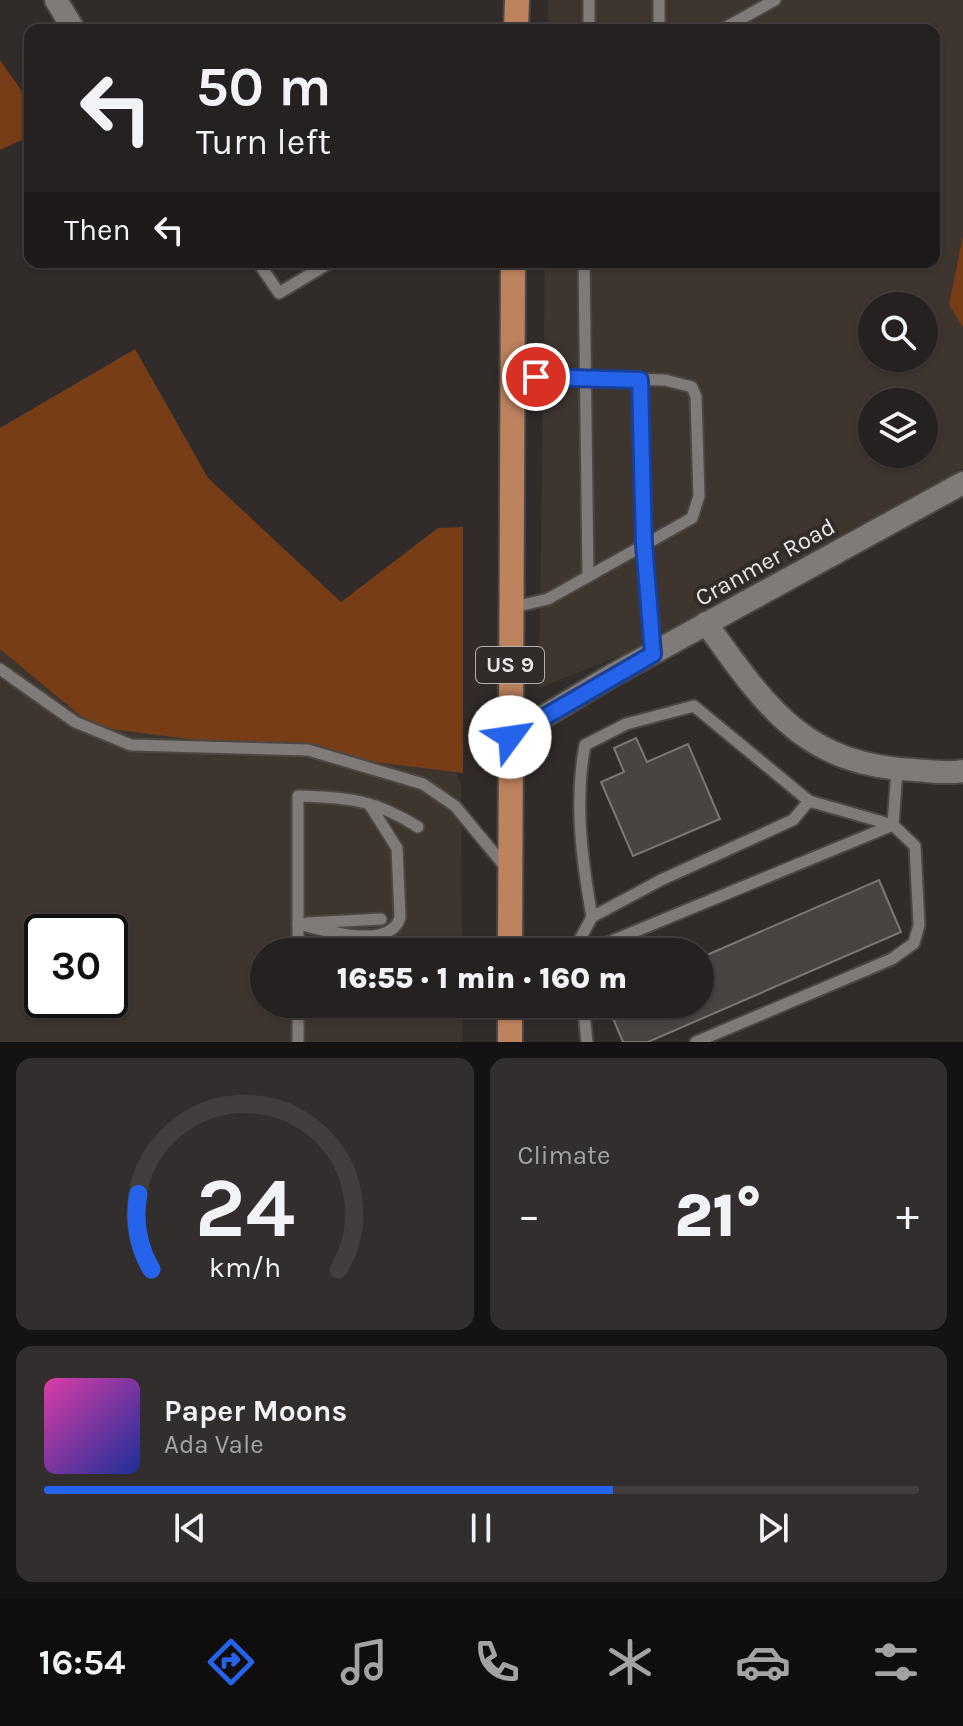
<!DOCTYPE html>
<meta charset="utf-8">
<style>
body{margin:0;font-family:Karla,sans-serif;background:#312e2d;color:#f1f3f6;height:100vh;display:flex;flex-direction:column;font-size:30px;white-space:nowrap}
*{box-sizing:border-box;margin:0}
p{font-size:26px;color:#a3a3a5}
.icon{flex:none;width:44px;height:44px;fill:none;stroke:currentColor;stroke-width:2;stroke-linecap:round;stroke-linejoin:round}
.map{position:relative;height:1042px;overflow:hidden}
.sheet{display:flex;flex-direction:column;gap:16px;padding:16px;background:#141212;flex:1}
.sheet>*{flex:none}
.hud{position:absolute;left:24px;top:24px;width:916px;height:244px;border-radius:16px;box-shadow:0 2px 6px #0004,0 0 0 2px #423e3e;background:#252120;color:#f1f3f6;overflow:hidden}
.fabs{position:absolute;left:858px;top:292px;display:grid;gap:16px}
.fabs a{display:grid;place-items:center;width:80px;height:80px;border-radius:50%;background:#252120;box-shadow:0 2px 6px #0004,0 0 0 2px #423e3e;font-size:40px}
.speed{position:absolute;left:24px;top:914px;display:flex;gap:16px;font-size:40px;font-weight:700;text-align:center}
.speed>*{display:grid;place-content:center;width:104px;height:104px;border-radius:50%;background:#252120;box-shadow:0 2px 6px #0004,0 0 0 2px #423e3e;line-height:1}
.speed .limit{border:4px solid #111;border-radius:12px;background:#fff;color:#111}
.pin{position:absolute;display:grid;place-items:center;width:68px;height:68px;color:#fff;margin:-34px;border:4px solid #fff;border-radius:50%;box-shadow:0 2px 8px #0007}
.me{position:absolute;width:88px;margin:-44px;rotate:59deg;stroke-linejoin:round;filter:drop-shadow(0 0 6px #0008)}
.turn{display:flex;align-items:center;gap:28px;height:168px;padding:0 40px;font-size:36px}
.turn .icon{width:104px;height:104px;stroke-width:2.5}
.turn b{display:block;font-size:56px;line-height:68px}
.then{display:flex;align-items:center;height:76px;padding:0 40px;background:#0003;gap:16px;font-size:30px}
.big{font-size:60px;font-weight:800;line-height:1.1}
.sheet .tile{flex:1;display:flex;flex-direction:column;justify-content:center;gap:12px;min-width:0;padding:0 28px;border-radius:16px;background:#312e2d}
.sheet .dial{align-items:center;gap:0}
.dial svg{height:208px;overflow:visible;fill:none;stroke:#423e3e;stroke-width:7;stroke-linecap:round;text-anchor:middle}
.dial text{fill:#f1f3f6;stroke:none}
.song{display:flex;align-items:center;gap:24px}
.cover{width:96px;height:96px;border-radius:12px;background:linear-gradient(135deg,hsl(320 70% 55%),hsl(230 70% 35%))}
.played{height:8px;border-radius:4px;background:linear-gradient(90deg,#2563eb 65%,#423e3e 65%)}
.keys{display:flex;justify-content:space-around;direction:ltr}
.heat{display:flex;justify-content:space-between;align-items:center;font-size:44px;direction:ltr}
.sheet .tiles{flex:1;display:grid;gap:16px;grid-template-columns:1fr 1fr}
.tile:last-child{grid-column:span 2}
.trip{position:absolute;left:250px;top:938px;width:464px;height:80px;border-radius:40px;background:#252120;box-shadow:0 2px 6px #0004,0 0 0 2px #423e3e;font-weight:800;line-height:80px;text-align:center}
.menu{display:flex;height:128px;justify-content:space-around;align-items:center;background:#0f0d0d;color:#a3a3a5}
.menu .icon{width:56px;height:56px}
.menu .on{color:#2563eb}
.menu b{font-size:36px;color:#f1f3f6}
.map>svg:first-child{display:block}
</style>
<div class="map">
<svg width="963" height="1042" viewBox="0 0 963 1042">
<rect width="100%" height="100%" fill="#312c2a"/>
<g fill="#3e352f" fill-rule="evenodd">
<path d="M548 0H963V468L625 654 539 688 545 262H934V30H548ZM872 306H924V358H872ZM872 402H924V454H872Z"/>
<path d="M0 635 444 751 461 783 462 952H264V1004H462L463 1042H0ZM42 932H110V1000H42Z"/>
</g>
<g fill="#773d17">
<polygon points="0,60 30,103 30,136 0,150"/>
<polygon points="963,236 963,327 949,305"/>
<polygon points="135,349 208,478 341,602 438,528 463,527 463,773 94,727 0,649 0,428"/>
</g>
<g fill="#494442" stroke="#7c7774" stroke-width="2">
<polygon points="636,738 647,762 688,744 720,819 633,856 601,782 624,772 614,748"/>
<polygon points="879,880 901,932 648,1042 623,1042 607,1004 700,1004 700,958"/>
</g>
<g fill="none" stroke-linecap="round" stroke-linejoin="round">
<g stroke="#4b4745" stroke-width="15">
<g id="service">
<polyline points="589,0 589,30"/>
<polyline points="659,0 659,30"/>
<polyline points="721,30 775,0"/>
<polyline points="258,262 279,293 331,262"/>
<polyline points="584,262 588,576"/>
<polyline points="640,380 644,544 653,654"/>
<polyline points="510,608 548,599 692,518 699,496 696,397 692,387 665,380 511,377"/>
<polyline points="0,669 75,722 131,745 308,750 423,784 455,806 508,870"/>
<path d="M592 917C582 861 574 802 585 745L626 724 694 706 809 801 893 825 915 846 919 925 914 943 892 959 696 1042"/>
<polyline points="307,923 381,919"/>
<path d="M298 924C325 930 389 951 400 918L397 848 369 804"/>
<path d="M298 952V796C347 797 376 800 418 827"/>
<polyline points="573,952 592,917 661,880 793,820 809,801"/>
<polyline points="585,952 893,825 897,770"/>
<polyline points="298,1004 298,1042"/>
<polyline points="583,1004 587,1042"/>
</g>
</g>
<g stroke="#4b4745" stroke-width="26">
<g id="minor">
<polyline points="56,0 74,30"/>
<path d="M706 623C765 705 803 765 914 770 930 771 947 774 963 771"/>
<polyline points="510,737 611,676 963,483"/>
</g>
</g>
<g stroke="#4b4745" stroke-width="28">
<g id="trunk">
<polyline points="516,30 517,0"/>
<polyline points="510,952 513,262"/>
<polyline points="510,1042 510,1004"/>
</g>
</g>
<use href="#service" stroke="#807b78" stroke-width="11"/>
<use href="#minor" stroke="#807b78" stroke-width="22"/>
<use href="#trunk" stroke="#bd825e" stroke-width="24"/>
</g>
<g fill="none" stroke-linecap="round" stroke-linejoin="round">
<g stroke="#184099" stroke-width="20">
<polyline id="route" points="510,737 653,654 644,544 640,380 536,377"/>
</g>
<use href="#route" stroke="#2563eb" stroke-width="14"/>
</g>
<g text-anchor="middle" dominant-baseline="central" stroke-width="8" stroke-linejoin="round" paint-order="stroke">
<rect fill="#312c2a" stroke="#b2afad" stroke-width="2" x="476" y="647" width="68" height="36" rx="6"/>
<g font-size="22" font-weight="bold" fill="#e9e7e5">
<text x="510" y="665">US 9</text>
</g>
<g font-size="24" fill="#e9e7e5" stroke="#312c2a">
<text transform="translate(765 562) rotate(-29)">Cranmer Road</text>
</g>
</g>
</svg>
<div class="fabs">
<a><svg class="icon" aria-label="search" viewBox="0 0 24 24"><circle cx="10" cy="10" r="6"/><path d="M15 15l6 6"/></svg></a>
<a><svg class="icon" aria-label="layers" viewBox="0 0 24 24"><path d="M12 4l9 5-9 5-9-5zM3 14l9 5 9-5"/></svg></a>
</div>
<div class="speed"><div class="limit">30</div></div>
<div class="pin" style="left:536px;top:377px;background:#d93025"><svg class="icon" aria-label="arrive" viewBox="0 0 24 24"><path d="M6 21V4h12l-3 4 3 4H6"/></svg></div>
<svg class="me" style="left:510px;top:737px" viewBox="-20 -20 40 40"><circle r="19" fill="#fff"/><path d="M0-13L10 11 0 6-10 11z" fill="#2563eb"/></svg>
<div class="trip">16:55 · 1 min · 160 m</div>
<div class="hud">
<div class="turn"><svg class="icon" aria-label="left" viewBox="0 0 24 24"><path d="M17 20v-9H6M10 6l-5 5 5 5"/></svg><div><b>50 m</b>Turn left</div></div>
<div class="then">Then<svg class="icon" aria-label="left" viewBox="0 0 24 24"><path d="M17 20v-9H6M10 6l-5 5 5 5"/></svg></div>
</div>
</div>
<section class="sheet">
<div class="tiles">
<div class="tile dial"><svg viewBox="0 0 100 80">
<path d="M14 69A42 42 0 1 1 86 69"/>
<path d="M14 69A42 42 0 0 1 9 40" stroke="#2563eb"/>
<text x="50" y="56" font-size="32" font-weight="700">24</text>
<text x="50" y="72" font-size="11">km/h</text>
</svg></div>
<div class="tile"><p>Climate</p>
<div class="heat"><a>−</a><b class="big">21°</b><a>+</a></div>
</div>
<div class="tile">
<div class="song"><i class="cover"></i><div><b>Paper Moons</b><p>Ada Vale</p></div></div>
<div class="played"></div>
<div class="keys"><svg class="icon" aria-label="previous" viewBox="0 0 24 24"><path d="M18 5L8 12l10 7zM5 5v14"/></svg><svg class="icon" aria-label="pause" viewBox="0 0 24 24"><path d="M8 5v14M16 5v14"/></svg><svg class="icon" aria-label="next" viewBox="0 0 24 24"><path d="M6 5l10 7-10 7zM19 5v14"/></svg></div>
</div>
</div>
</section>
<nav class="menu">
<b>16:54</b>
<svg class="icon on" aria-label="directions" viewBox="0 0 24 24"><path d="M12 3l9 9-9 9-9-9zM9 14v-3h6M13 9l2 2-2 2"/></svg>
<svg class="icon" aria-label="music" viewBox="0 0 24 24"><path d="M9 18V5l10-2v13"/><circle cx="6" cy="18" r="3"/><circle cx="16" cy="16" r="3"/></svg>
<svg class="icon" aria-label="phone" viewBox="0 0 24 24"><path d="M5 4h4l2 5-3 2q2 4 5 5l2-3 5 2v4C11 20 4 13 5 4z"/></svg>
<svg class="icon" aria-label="climate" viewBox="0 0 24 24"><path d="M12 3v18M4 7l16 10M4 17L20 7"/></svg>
<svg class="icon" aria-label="car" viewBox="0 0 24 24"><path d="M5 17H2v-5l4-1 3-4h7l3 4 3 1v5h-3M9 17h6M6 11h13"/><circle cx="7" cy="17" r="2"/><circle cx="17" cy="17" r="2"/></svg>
<svg class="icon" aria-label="filters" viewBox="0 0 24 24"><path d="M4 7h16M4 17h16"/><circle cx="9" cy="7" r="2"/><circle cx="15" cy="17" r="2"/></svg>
</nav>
